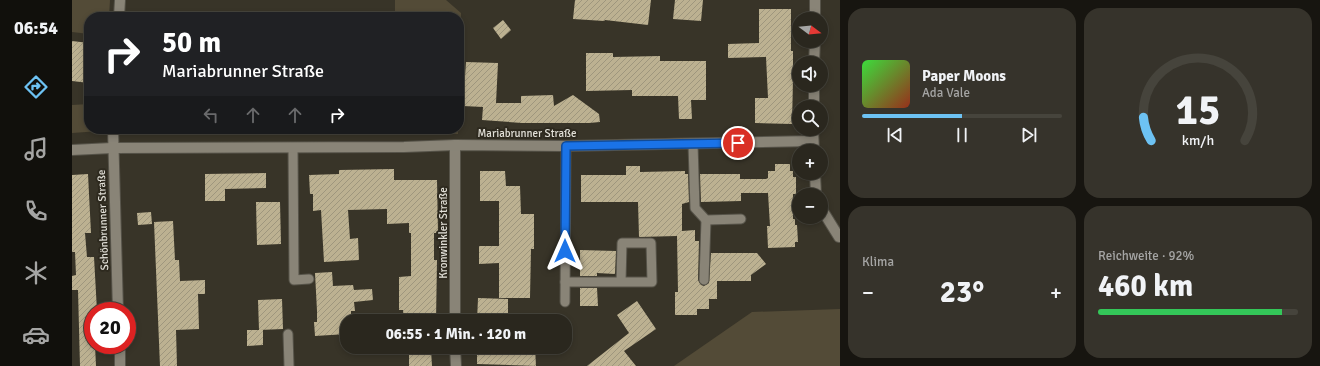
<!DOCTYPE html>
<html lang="de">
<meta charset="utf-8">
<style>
body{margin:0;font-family:Signika,sans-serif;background:#36332b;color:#f1f3f6;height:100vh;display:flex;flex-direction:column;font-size:15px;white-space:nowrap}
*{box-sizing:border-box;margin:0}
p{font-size:13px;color:#a5a5a4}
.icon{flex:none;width:22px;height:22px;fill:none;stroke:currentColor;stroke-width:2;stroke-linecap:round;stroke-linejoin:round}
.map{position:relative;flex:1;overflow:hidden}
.details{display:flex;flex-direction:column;gap:8px;padding:8px;background:#171510;width:480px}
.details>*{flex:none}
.top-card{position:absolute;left:12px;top:12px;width:380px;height:122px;border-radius:16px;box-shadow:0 2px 6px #0003,0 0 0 1px #46443c;background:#202124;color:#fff;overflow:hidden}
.needle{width:26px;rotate:106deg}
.controls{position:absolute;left:720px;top:12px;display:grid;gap:8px}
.controls a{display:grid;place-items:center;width:36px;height:36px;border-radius:50%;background:#2a271e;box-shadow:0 2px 6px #0003,0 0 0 1px #46443c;font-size:20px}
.speed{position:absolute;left:12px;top:302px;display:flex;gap:8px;font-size:20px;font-weight:700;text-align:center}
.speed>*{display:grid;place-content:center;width:52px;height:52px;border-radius:50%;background:#2a271e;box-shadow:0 2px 6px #0003,0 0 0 1px #46443c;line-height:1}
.speed .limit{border:6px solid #d22;background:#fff;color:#111}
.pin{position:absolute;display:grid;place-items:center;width:34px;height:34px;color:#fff;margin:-17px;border:2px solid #fff;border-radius:50%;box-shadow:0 1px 4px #0007}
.me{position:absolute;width:44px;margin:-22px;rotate:0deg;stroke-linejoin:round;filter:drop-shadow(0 0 3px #0008)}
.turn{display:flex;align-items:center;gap:14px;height:84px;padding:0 12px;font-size:18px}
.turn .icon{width:52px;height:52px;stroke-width:2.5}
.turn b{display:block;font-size:28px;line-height:34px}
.lanes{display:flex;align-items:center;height:38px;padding:0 12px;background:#0003;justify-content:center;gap:20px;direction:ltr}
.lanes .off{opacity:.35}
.big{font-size:30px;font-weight:700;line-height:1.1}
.details .card{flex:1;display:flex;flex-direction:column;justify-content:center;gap:6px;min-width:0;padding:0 14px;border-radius:16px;background:#36332b}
.details .dial{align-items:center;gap:0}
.dial svg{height:104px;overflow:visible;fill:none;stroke:#46443c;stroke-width:7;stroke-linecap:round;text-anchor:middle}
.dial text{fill:#f1f3f6;stroke:none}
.song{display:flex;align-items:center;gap:12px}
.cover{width:48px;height:48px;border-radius:6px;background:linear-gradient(135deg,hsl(120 70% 55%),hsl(10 70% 35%))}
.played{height:4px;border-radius:2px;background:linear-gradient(90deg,#6dc2f3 50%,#46443c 50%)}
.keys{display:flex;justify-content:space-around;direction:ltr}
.heat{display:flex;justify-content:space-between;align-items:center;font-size:22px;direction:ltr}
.charge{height:6px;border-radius:3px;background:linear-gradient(90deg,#34c759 92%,#46443c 0)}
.details .tiles{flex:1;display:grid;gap:8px;grid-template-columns:repeat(2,1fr)}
.trip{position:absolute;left:268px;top:314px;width:232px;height:40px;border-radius:16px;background:#2a271e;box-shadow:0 2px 6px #0003,0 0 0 1px #46443c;font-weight:700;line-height:40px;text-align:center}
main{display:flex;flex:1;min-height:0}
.menu{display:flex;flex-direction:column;width:72px;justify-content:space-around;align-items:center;background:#11100c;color:#a5a5a4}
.menu .icon{width:28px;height:28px}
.menu .current{color:#6dc2f3}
.menu b{font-size:18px;color:#f1f3f6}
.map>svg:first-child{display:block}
</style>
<main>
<nav class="menu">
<b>06:54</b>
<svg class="icon current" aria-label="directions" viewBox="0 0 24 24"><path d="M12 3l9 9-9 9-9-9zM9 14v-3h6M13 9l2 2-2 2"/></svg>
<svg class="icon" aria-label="music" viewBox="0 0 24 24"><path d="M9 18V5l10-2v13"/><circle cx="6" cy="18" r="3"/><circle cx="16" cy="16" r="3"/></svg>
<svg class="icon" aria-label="phone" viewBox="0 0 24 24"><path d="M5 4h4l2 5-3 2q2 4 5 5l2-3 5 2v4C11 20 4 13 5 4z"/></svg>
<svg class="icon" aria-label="climate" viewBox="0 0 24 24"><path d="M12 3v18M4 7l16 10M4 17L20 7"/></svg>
<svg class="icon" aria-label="car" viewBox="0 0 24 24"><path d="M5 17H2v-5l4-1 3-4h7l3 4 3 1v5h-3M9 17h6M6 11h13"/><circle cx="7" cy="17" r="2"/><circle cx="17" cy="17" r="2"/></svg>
</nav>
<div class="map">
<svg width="768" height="366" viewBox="0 0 768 366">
<defs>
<pattern id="building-hatch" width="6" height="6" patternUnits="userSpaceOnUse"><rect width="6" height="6" fill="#bcb191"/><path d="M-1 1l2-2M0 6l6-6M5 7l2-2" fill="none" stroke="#9e967d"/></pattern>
</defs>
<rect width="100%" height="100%" fill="#383428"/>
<g fill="#534b37">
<polygon points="0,0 38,0 37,17 17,17 17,34 0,32"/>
<polygon points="323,0 374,0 389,13 387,101 387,17 323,17"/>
<polygon points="17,104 17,129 28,129 28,131 0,133 0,105"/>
<polygon points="320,129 386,129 386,134 320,133"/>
<polygon points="768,309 768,366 602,366 680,312"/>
</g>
<g fill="url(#building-hatch)">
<polygon points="503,0 579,0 576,25 533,20 532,21 501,19"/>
<polygon points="603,0 631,0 629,21 601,19"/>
<polygon points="687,9 719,9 719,51 721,51 721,79 720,124 683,123 683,98 696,98 694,57 656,58 656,44 687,43"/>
<polygon points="431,20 439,30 429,39 421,28"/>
<polygon points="0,41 17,43 17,83 0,81"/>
<polygon points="514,53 541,53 541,57 588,56 588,61 634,61 634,100 619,100 620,119 607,119 606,96 560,96 560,90 514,91"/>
<polygon points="394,62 426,63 424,103 449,103 449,96 481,95 482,106 501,95 527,114 528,122 517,123 450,123 410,120 411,107 391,106"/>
<polygon points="703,164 718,164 718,171 721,171 721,177 724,177 724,194 721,194 721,219 723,219 723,225 725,225 726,242 723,242 723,247 696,248 695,226 698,226 696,193 669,193 669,201 629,202 628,174 668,174 668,179 694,179 696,178 696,171 703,171"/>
<polygon points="554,166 568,166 568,172 613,171 613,174 616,174 617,202 610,204 610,231 623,230 623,241 627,241 626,280 629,285 632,286 637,283 639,253 685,253 694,264 679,275 679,281 645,281 645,299 637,299 637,309 625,309 625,315 603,315 603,292 606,292 605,236 567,237 566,202 509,202 509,175 554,175"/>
<polygon points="322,169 322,180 365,180 366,233 362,233 362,260 365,260 364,321 332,321 331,310 327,310 327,277 339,276 339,233 337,233 337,223 315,224 315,209 276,210 278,239 286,238 287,260 252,262 249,210 241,211 241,194 238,194 237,175 267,174 267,170"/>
<polygon points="408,171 433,171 434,186 448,186 449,214 462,214 462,249 459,249 458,298 427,298 427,263 407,264 407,246 427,246 427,201 408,201"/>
<polygon points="194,173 194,188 153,189 153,201 133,201 133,174"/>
<polygon points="16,174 19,233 13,233 15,257 22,257 25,311 21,311 21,345 23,345 24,366 8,366 6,290 0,290 0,276 4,275 3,252 0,252 0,175"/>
<polygon points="184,202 208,202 209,244 185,245"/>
<polygon points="79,212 80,224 66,225 65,213"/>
<polygon points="101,221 103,260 107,260 108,281 133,280 133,294 126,294 127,329 104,330 105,366 88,366 82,222"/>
<polygon points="508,250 544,251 543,274 525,273 525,276 508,276"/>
<polygon points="260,272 261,286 281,285 282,290 300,289 301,300 282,302 283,311 279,311 279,321 275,321 275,334 243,336 242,322 245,322 245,311 243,273"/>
<polygon points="508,288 525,288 526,306 508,306"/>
<polygon points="406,298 436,299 436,321 405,321"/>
<polygon points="210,299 211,329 188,330 191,330 191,345 175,346 175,330 187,330 186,300"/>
<polygon points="565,301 584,329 552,351 564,366 515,366 557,333 545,315"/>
<polygon points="337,347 354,347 354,350 359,350 360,366 337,366"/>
<polygon points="405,347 463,347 464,366 405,364"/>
</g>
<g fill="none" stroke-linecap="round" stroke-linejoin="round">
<g stroke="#565349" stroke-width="11">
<g id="lane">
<polyline points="621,144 623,208 634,220 669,219"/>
<polyline points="221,148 222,280 237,279"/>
<polyline points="632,280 634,220"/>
<polyline points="493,282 580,282 579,243 550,243 549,282"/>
<polyline points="493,302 494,146"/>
<polyline points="216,334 217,366"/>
</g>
</g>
<g stroke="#565349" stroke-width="12">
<g id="street">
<polyline points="743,0 743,19"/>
<polyline points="47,17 48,0"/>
<polyline points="742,63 743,41"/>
<polyline points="742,107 742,85"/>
<polyline points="41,129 46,311"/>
<polyline points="741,129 742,151"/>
<polyline points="383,145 383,321"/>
<polyline points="0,150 40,148 332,147 383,145 494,146 741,141"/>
<polyline points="743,173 744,195"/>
<polyline points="749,208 767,237"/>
<polyline points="48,345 48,366"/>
<polyline points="383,347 384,366"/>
</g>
</g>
<use href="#lane" stroke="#898477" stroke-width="9"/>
<use href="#street" stroke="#898477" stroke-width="10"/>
</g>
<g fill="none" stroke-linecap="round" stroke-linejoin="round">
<g stroke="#114b97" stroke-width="10">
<polyline id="route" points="493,251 494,146 666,143"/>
</g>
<use href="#route" stroke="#1a73e8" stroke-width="7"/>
</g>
<g text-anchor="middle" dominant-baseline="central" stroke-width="4" stroke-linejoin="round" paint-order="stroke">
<g font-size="11" fill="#e2e0d8" stroke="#2e2a1f">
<text x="455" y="133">Mariabrunner Straße</text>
<text transform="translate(31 220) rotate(-92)">Schönbrunner Straße</text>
<text transform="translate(371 233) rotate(-90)">Kronwinkler Straße</text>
</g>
</g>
</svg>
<div class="controls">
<a><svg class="needle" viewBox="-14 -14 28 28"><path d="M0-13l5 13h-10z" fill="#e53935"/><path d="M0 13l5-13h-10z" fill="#a5a5a4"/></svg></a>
<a><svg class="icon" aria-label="sound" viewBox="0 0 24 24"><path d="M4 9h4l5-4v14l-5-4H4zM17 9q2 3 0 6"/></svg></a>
<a><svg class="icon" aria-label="search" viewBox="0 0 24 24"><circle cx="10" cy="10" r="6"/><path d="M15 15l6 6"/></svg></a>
<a>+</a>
<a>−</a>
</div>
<div class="speed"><div class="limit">20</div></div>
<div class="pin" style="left:666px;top:143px;background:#d93025"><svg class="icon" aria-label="arrive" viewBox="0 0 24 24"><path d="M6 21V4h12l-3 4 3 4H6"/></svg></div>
<svg class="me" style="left:493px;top:251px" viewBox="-20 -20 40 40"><path d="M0-17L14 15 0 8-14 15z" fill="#1a73e8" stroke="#fff" stroke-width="4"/></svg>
<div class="trip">06:55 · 1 Min. · 120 m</div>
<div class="top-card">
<div class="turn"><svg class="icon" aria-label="right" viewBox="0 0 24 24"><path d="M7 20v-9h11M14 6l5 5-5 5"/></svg><div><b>50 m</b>Mariabrunner Straße</div></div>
<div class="lanes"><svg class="icon off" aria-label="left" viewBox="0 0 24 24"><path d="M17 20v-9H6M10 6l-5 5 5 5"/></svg><svg class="icon off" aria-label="ahead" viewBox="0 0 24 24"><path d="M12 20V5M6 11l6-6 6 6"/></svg><svg class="icon off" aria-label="ahead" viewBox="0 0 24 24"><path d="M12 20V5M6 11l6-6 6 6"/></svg><svg class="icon" aria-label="right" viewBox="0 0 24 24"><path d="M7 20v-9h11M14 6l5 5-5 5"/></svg></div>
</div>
</div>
<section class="details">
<div class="tiles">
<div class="card">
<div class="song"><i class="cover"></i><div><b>Paper Moons</b><p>Ada Vale</p></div></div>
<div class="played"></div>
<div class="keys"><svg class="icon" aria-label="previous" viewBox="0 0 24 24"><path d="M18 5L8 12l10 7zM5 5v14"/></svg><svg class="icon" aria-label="pause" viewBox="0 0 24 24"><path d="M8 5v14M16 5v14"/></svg><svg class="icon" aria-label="next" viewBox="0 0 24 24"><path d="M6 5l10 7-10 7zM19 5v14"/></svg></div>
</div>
<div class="card dial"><svg viewBox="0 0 100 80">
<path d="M14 69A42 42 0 1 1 86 69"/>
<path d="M14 69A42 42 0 0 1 8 51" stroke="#6dc2f3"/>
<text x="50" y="56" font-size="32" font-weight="700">15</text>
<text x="50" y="72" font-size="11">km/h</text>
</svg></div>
<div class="card"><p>Klima</p>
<div class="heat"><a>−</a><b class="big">23°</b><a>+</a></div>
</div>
<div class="card"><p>Reichweite · 92%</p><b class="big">460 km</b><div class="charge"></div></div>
</div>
</section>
</main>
